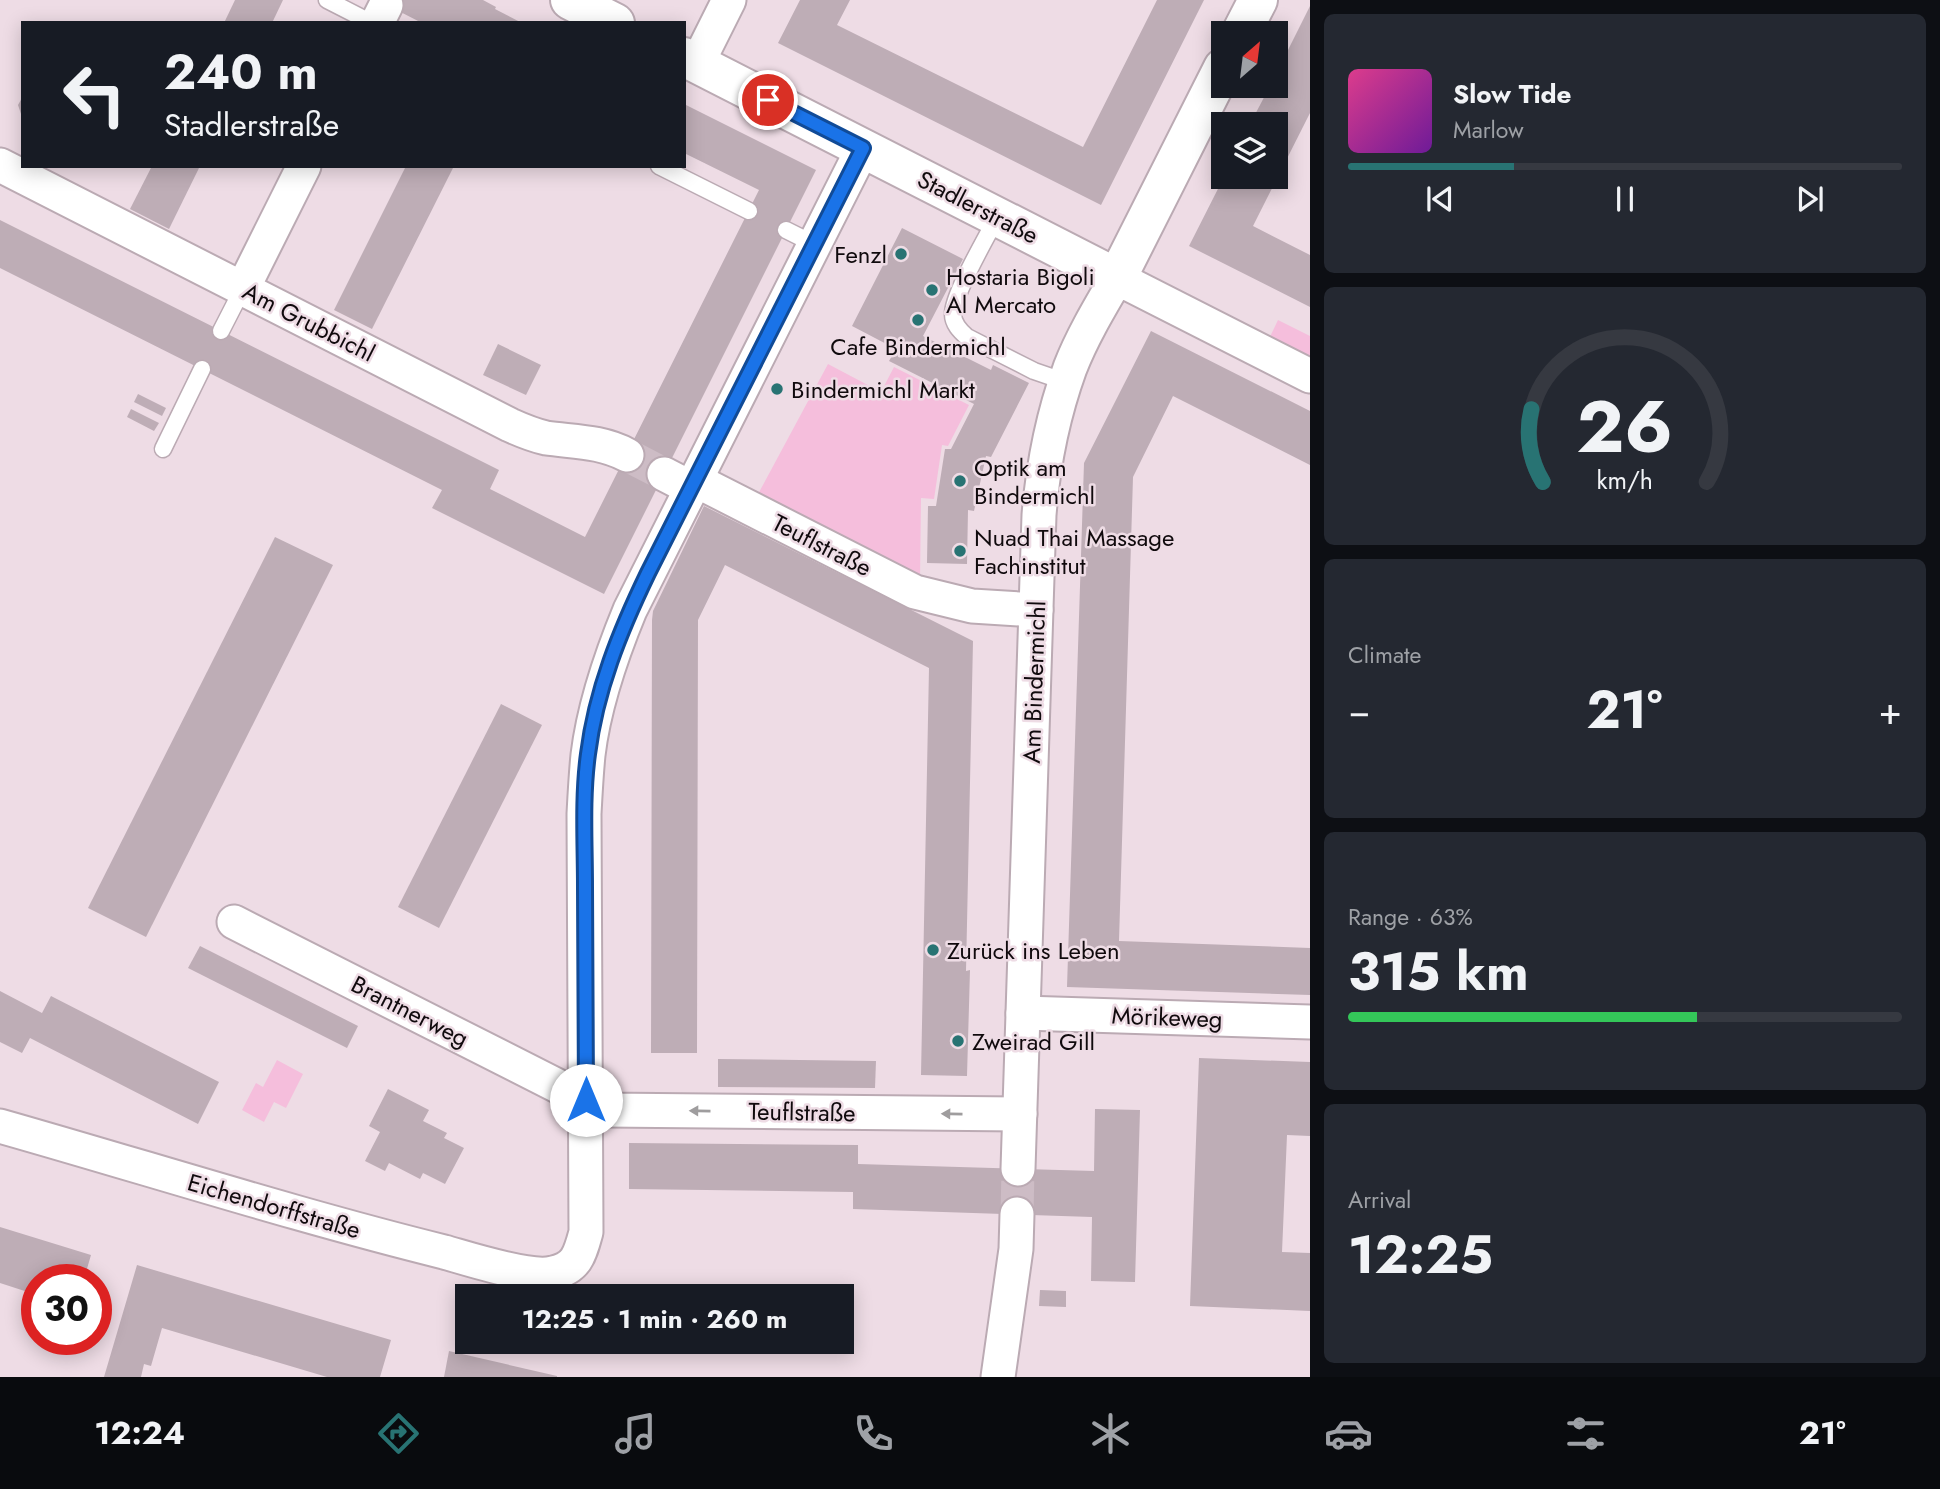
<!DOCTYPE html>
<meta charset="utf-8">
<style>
body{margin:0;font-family:Jost,sans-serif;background:#242831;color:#f1f3f6;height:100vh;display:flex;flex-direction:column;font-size:26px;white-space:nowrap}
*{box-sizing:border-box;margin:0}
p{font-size:23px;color:#9ea1a6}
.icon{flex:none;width:38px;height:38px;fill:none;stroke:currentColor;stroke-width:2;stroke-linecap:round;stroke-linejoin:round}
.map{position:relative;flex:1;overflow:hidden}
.drawer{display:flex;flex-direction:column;gap:14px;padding:14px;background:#0d0f14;width:630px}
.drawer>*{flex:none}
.guide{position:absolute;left:21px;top:21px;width:665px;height:147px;border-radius:0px;box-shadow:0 4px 18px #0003;background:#171b24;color:#f1f3f6;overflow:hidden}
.needle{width:46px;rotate:28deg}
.tools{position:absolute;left:1211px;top:21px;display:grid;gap:14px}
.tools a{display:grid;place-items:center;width:77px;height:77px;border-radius:0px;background:#171b24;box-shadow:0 4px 18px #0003;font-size:35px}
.speed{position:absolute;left:21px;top:1264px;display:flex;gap:14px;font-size:35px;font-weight:700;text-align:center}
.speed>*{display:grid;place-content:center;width:91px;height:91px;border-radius:50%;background:#171b24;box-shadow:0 4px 18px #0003;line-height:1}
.speed .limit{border:10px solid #d22;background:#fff;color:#111}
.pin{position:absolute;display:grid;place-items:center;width:60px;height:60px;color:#fff;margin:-30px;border:4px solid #fff;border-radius:50%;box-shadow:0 2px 7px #0007}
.me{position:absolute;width:77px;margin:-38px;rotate:0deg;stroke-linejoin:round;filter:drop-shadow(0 0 5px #0008)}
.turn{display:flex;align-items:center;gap:24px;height:147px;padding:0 28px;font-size:32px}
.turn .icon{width:91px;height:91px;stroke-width:2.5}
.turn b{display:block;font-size:49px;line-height:60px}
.big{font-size:52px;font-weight:700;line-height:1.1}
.drawer .card{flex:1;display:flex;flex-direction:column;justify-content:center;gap:10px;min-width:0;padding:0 24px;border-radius:10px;background:#242831}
.drawer .dial{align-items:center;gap:0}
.dial svg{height:182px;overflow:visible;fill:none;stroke:#363941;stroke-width:7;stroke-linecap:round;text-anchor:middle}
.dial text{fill:#f1f3f6;stroke:none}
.song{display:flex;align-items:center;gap:21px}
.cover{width:84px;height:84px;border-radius:10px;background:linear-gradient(135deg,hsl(330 70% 55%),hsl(280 70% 35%))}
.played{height:7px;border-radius:4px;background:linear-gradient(90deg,#287373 30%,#363941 30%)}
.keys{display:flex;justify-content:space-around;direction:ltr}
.heat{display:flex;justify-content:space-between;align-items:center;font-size:38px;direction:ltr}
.charge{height:10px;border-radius:5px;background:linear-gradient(90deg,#34c759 63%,#363941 0)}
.trip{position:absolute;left:455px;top:1284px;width:399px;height:70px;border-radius:0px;background:#171b24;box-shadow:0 4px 18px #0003;font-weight:700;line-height:70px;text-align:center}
.menu{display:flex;height:112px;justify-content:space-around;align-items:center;background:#090b0e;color:#9ea1a6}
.menu .icon{width:49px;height:49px}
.menu .on{color:#287373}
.menu b{font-size:32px;color:#f1f3f6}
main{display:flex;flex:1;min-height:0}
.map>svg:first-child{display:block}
</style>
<main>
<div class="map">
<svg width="1310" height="1377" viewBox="0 0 1310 1377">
<rect width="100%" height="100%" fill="#eedce5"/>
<g fill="#f5bedc">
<polygon points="1278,320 1310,336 1310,363 1268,341"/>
<polygon points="828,364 881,392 894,367 969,405 948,446 942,445 934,499 921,498 920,582 757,496"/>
<polygon points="277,1060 303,1074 286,1108 274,1102 264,1122 242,1110 256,1083 263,1087"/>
</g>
<g fill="#beadb6">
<polygon points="235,0 283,0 272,23 224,23"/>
<polygon points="377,0 483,0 496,7 495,9 522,23 422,23"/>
<polygon points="800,0 850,0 837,25 1083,147 1157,0 1204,0 1101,205 778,43"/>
<polygon points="1310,6 1310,113 1253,226 1310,255 1310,307 1189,246 1224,177 1276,177 1276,124 1250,124 1270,86 1276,86 1276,74"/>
<polygon points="23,96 23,117 22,117 18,105"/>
<polygon points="684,104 816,170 604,594 432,508 442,490 0,268 0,220 499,470 490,489 585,537 759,190 684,153"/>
<polygon points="152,166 200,166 169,229 130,209"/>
<polygon points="406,166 454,166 372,329 334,310"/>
<polygon points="902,228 963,259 923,336 991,370 993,365 1029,383 991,457 986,456 974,511 968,510 967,564 927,563 928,506 936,506 945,449 951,449 974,404 889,361 896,349 852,326"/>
<polygon points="1151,331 1310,411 1310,465 1173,396 1133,477 1119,941 1310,948 1310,995 1067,987 1084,463"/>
<polygon points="498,344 541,365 526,395 483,375"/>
<polygon points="138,394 166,408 162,416 134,402"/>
<polygon points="131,409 159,423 154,431 127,417"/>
<polygon points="704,506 973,641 966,971 970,970 967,1076 921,1075 929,668 725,565 698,620 697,1053 651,1053 652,620 653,611"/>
<polygon points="275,537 333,565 146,937 88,908"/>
<polygon points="501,704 542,725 439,928 398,907"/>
<polygon points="200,946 358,1026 347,1048 188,968"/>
<polygon points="0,991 42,1013 51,996 219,1082 198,1124 30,1038 22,1053 0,1042"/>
<polygon points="1199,1058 1310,1062 1310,1136 1287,1135 1282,1252 1310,1253 1310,1311 1190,1306"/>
<polygon points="718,1059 876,1061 875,1088 718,1087"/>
<polygon points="388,1089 429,1110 423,1121 447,1133 444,1138 464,1148 445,1184 423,1173 420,1179 389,1163 385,1171 365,1161 380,1132 369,1126"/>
<polygon points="1095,1109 1140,1110 1135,1282 1091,1281 1092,1217 853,1209 853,1192 629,1189 629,1143 858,1145 858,1164 1094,1171"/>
<polygon points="0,1227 91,1255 84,1279 37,1279 37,1295 0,1283"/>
<polygon points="137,1265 391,1340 380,1377 327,1377 162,1328 151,1366 144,1364 141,1377 104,1377"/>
<polygon points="1040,1290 1066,1291 1066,1307 1039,1306"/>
<polygon points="449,1351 557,1376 557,1377 444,1377"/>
</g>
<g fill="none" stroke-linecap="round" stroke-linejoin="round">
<g stroke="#cdbcc5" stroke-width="33" stroke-dasharray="33 17" stroke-linecap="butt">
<polyline points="627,455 664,474"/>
<polyline points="1017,1214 1018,1169"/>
</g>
<g stroke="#bbaab3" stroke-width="19">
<g id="lane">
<polyline points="327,0 372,23"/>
<polyline points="659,166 749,211"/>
<path d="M997 217C987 237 953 294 953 314 953 324 960 331 967 337L1034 371 1066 382"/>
<polyline points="786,230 814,244"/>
<polyline points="221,331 243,288"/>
<polyline points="163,449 202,369"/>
</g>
</g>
<g stroke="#bbaab3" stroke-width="37">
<g id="street">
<polyline points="377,23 386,5"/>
<polyline points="697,64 729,0"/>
<path d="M0 165 510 425C521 430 533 435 546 438 574 442 601 441 627 455"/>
<polyline points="243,288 304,166"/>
<polyline points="664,474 691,488"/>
<polyline points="695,480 915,592 972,606 1036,610"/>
<polyline points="234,922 605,1110 1020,1114"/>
<polyline points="1023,1013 1310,1022"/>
<path d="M0 1126C148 1168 295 1215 444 1252 469 1259 530 1279 553 1273 577 1268 580 1254 586 1232L584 814C585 795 586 775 588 755 594 705 611 656 630 610L863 148"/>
<path d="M1018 1169 1039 515C1043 465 1053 415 1070 368 1082 337 1100 307 1117 278L1310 376"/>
<polyline points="998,1377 1016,1249 1017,1214"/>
</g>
</g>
<g stroke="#bbaab3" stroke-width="42">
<g id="secondary">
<polyline points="570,0 615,23"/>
<polyline points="1241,33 1258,0"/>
<polyline points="684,57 1117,278 1223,68"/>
</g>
</g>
<use href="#lane" stroke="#fff" stroke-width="16"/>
<use href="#street" stroke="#fff" stroke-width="33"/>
<use href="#secondary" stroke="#fff" stroke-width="38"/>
</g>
<defs><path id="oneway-solid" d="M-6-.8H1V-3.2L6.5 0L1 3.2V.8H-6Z" transform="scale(1.75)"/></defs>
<g fill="#9f9d9e">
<use href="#oneway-solid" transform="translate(700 1111) rotate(-179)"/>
<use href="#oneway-solid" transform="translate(952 1114) rotate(-179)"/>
</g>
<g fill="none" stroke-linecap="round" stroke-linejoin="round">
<g stroke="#114b97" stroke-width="18">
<path id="route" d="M586 1100C586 1029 586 958 585 887 585 843 582 798 588 754 596 690 620 631 648 573L863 148 768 100"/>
</g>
<use href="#route" stroke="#1a73e8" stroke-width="12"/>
</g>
<g fill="#287373" stroke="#eedce5" stroke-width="2.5">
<circle cx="901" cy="254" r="7"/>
<circle cx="932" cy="290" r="7"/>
<circle cx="918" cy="320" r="7"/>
<circle cx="777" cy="389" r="7"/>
<circle cx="960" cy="481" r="7"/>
<circle cx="960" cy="551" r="7"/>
<circle cx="933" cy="950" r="7"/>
<circle cx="958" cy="1041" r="7"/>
</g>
<g text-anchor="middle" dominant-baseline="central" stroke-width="5" stroke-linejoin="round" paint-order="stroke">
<g font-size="24" fill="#100a0d" stroke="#eedce5">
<text transform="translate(978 207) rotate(27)">Stadlerstraße</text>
<text transform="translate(309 322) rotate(27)">Am Grubbichl</text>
<text transform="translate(822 545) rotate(27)">Teuflstraße</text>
<text transform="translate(1034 682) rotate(-88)">Am Bindermichl</text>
<text transform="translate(410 1011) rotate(27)">Brantnerweg</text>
<text transform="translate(1167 1017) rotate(2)">Mörikeweg</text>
<text transform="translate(802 1112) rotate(1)">Teuflstraße</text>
<text transform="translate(274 1206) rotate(16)">Eichendorffstraße</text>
</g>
<g font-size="24" fill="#100a0d" stroke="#eedce5" text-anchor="start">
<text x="887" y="254" text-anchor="end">Fenzl</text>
<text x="946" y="276">Hostaria Bigoli<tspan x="946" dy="28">Al Mercato</tspan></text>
<text x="918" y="346" text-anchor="middle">Cafe Bindermichl</text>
<text x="791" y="389">Bindermichl Markt</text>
<text x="974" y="467">Optik am<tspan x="974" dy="28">Bindermichl</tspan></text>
<text x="974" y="537">Nuad Thai Massage<tspan x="974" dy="28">Fachinstitut</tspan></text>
<text x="947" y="950">Zurück ins Leben</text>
<text x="972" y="1041">Zweirad Gill</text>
</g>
</g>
</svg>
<div class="tools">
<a><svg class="needle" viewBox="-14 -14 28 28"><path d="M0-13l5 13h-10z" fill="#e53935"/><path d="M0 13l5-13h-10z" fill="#9ea1a6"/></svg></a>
<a><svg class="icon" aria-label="layers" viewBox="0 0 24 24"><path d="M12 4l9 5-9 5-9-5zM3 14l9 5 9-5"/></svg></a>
</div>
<div class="speed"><div class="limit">30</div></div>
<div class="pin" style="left:768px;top:100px;background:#d93025"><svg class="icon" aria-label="arrive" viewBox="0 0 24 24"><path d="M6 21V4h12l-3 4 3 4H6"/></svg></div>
<svg class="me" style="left:586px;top:1100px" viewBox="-20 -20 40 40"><circle r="19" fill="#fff"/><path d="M0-13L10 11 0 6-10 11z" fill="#1a73e8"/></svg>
<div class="trip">12:25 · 1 min · 260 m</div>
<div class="guide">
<div class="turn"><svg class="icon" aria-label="left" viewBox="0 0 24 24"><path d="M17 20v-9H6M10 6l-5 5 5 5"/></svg><div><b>240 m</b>Stadlerstraße</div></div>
</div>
</div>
<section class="drawer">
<div class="card">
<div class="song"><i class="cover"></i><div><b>Slow Tide</b><p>Marlow</p></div></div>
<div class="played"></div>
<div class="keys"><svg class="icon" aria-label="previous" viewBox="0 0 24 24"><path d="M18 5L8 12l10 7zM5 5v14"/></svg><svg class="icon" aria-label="pause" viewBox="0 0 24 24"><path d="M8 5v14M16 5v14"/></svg><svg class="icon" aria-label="next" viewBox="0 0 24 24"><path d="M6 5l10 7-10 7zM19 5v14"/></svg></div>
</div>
<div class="card dial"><svg viewBox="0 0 100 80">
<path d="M14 69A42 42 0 1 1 86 69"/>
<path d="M14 69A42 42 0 0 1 9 37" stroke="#287373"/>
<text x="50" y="56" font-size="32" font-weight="700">26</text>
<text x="50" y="72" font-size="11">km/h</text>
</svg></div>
<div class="card"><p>Climate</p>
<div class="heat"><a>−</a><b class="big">21°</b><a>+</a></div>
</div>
<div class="card"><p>Range · 63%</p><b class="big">315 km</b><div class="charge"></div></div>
<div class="card"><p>Arrival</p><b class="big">12:25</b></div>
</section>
</main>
<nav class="menu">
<b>12:24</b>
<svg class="icon on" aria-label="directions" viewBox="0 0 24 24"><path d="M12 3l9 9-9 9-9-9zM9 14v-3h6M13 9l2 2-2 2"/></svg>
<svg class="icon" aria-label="music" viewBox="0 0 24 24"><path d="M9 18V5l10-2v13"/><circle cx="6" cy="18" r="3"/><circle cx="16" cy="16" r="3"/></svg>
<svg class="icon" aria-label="phone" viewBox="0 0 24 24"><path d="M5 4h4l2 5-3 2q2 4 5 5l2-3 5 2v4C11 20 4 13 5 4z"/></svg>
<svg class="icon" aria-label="climate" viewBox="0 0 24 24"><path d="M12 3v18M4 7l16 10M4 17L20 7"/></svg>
<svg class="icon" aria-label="car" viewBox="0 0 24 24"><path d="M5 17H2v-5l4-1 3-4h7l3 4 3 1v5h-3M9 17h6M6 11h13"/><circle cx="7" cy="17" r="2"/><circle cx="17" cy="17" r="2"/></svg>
<svg class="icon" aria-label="filters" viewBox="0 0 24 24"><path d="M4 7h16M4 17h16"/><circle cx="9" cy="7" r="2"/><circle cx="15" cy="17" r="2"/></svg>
<b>21°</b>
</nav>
